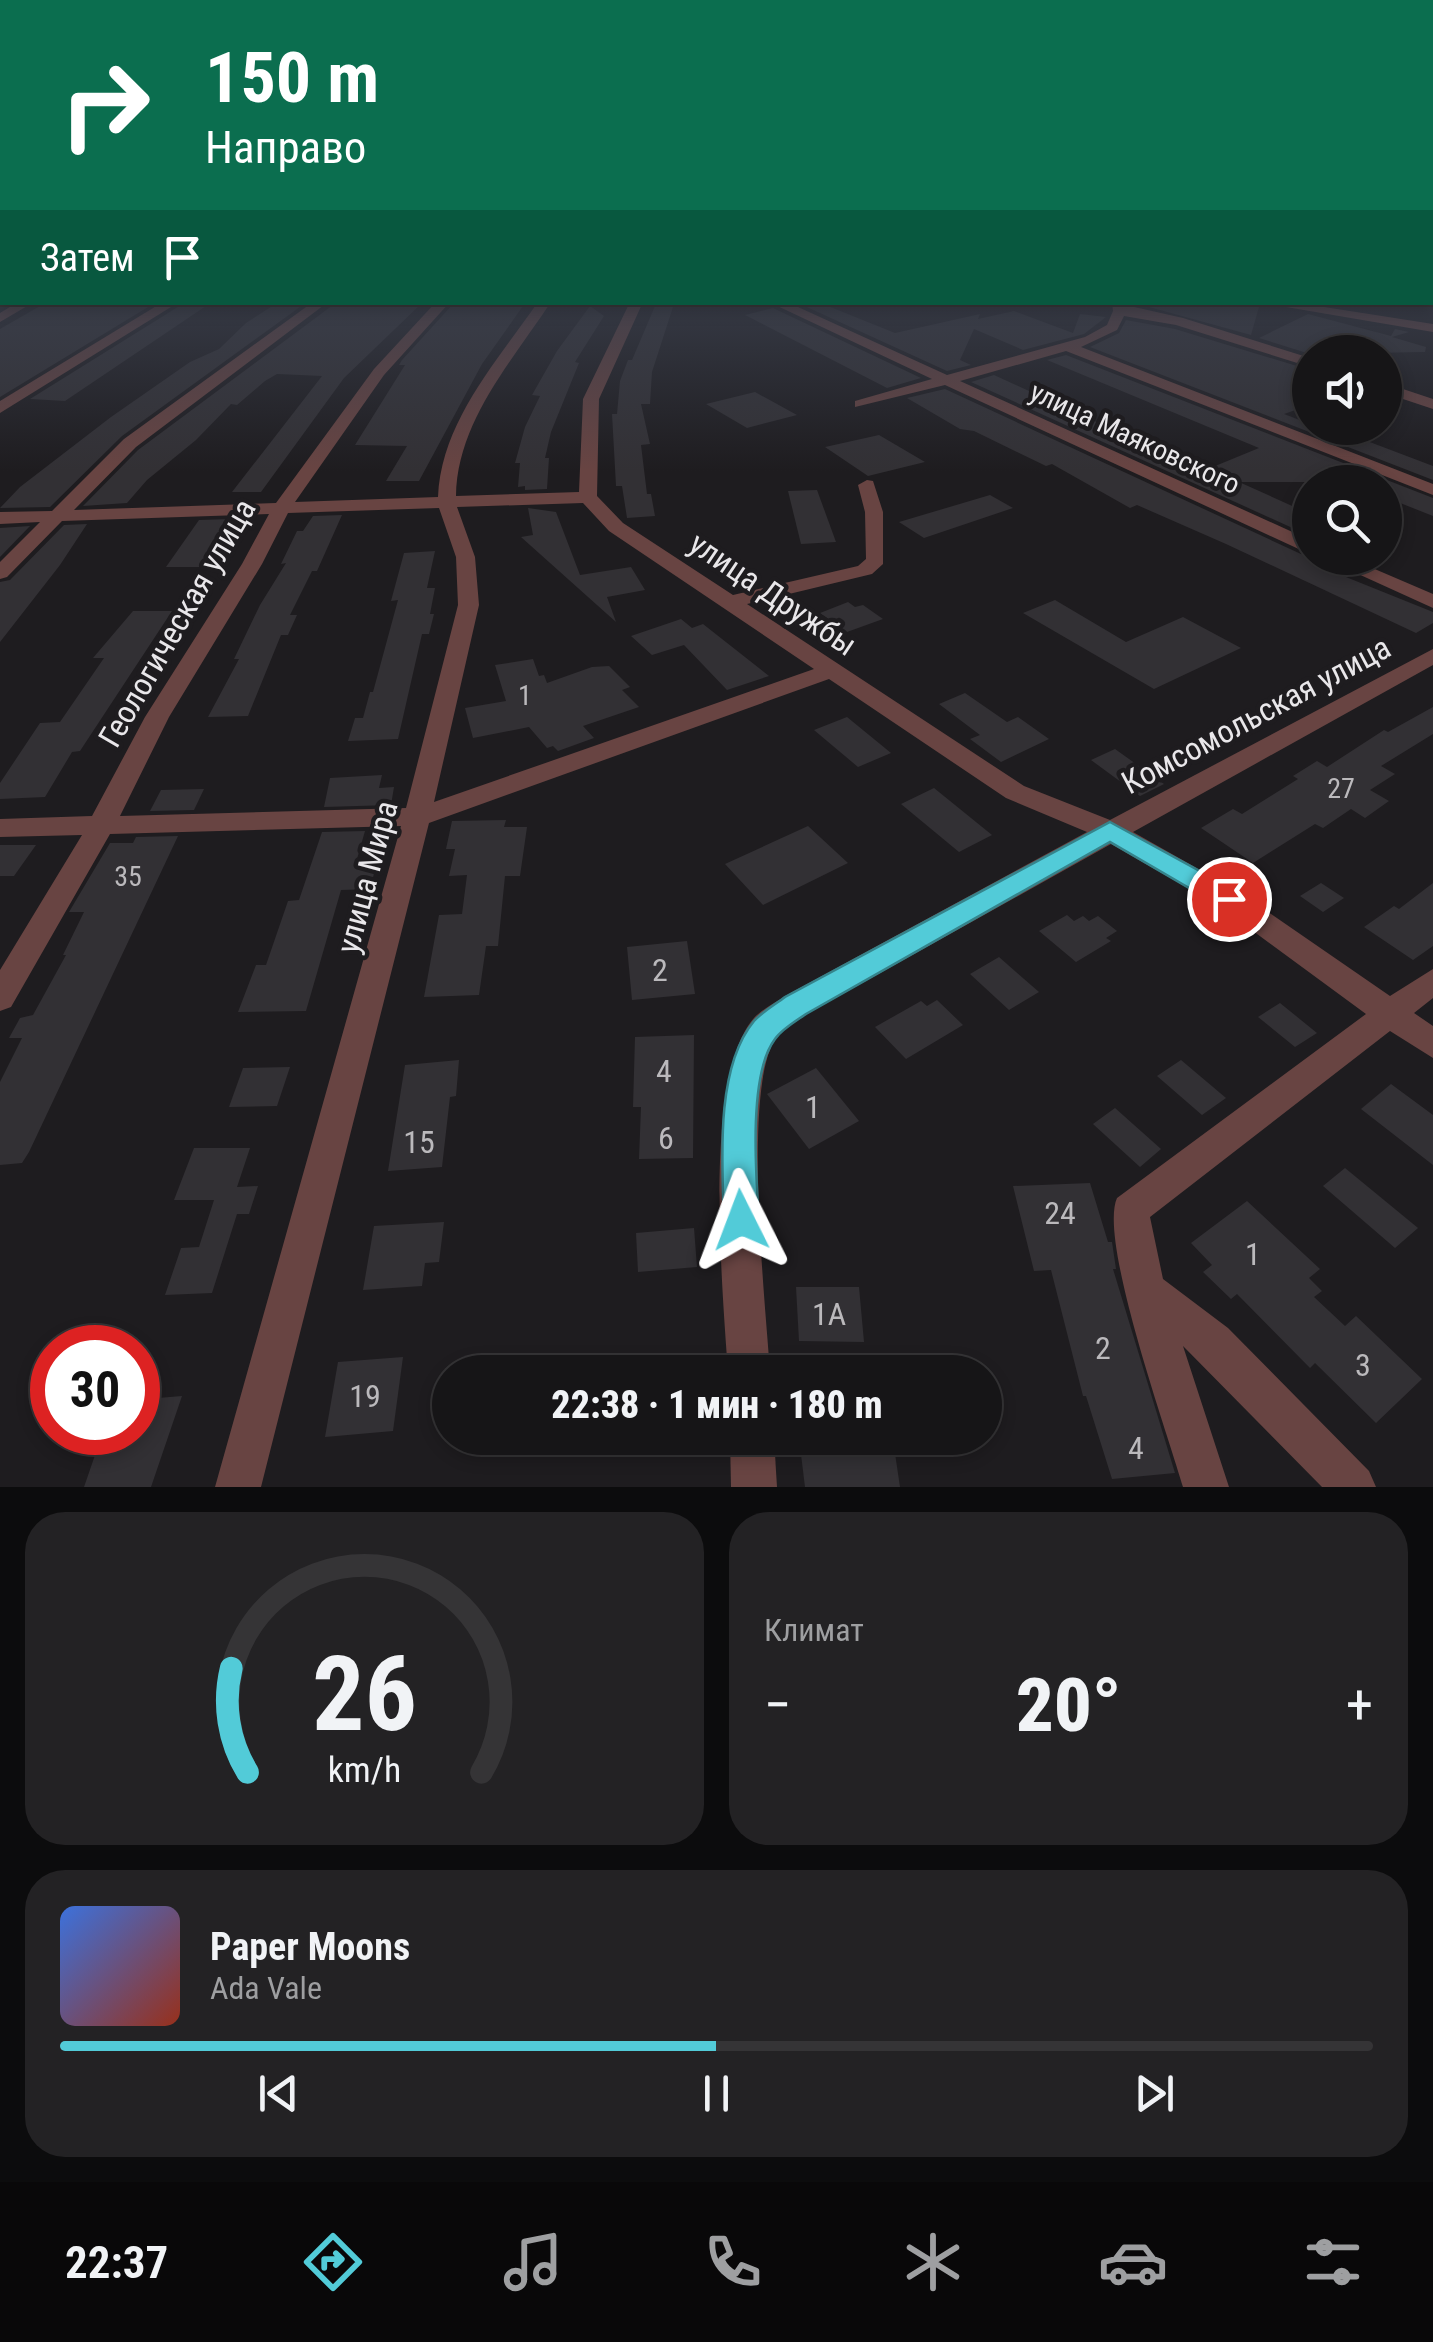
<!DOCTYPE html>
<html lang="ru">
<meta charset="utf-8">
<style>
body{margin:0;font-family:"Roboto Condensed",sans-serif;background:#232224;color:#f1f3f6;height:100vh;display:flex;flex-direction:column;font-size:38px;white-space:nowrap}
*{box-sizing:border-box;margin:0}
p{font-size:32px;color:#9e9fa1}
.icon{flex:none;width:55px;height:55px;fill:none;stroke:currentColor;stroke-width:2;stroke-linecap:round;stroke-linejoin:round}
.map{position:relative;height:1487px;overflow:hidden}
.panel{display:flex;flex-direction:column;gap:25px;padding:25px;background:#0c0c0d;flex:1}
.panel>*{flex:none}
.hud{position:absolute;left:0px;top:0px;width:1435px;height:305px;box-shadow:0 5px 15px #0003,0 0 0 2px #353436;background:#0b6e4f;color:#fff;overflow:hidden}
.tools{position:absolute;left:1292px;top:335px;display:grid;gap:20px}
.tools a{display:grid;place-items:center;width:110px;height:110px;border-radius:50%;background:#161517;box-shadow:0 5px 15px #0003,0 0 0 2px #353436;font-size:50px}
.speed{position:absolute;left:30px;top:1325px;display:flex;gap:20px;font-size:50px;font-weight:700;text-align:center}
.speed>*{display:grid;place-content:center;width:130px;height:130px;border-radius:50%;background:#161517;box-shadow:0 5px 15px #0003,0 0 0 2px #353436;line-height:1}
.speed .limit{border:15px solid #d22;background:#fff;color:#111}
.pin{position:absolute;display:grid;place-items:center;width:85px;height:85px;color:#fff;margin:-42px;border:5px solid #fff;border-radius:50%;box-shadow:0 2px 10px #0007}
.me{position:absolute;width:110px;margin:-55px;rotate:357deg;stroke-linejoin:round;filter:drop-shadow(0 0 8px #0008)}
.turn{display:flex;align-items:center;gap:35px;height:210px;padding:0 40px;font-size:45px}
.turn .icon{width:130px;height:130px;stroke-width:2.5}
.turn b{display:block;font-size:70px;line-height:85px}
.then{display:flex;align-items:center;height:95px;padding:0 40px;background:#0003;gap:20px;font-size:38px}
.big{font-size:75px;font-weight:800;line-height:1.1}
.panel .widget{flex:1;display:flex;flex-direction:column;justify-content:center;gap:15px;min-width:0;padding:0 35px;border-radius:40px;background:#232224}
.panel .dial{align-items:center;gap:0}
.dial svg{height:260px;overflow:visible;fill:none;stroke:#353436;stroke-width:7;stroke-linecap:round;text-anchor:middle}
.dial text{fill:#f1f3f6;stroke:none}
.song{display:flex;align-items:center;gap:30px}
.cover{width:120px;height:120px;border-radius:15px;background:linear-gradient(135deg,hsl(220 70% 55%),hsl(10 70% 35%))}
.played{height:10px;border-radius:5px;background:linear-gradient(90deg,#52cbd8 50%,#353436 50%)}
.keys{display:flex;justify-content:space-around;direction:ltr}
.heat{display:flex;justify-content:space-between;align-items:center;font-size:55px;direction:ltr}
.panel .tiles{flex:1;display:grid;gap:25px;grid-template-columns:1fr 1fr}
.widget:last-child{grid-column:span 2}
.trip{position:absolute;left:432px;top:1355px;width:570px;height:100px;border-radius:50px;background:#161517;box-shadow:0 5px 15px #0003,0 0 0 2px #353436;font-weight:800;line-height:100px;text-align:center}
.tab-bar{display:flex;height:160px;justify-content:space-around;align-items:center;background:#090809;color:#9e9fa1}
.tab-bar .icon{width:70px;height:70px}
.tab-bar .on{color:#52cbd8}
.tab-bar b{font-size:45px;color:#f1f3f6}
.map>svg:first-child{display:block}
</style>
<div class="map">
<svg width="1433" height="1487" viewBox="0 0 1433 1487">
<rect width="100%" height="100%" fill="#1e1c1f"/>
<g fill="#323034">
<polygon points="47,302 153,304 0,397 0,329"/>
<polygon points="337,302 423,302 344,378 261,492 232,492 322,376 277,374 265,381 237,405 231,404 196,440 147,480 127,503 83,506 138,450"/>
<polygon points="818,302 895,333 980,314 978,319 1014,311 1073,333 1080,314 1106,317 1084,334 1023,350 974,329 960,360 971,365 947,371 798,303"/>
<polygon points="1131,302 1227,303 1259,307 1251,335"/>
<polygon points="277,303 304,304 122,436 50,507 0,508 20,487 111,417 190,362 219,349 246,323"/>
<polygon points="453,304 523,306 482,364 419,481 386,481 407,446 355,445 405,365 399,365 402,360"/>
<polygon points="181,305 206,306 65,401 30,399"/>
<polygon points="590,306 604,316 575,362 579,363 551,432 545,458 549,458 547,489 525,490 525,486 518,487 520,463 515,463 525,427 540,396 532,395 557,351"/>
<polygon points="655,306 673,307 652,372 650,404 641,404 650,444 641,445 647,494 651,494 655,516 627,518 622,486 616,486 612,414 617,414 620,381 628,360 632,360"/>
<polygon points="773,308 921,378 887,388 745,315"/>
<polygon points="1308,314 1391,336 1395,329 1409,332 1392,337 1426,347 1425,352 1310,354 1259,338"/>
<polygon points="1126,320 1175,329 1310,370 1310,405 1284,414 1310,424 1310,428 1346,433 1433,466 1433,480 1090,347 1119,333"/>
<polygon points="1066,355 1433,498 1433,516 1385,497 1385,482 1239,482 1310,514 1310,536 971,382 994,375 1203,471 1259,448 1047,360"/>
<polygon points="945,389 1301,554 1320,558 1342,571 1336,573 1433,612 1433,623 1416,633 1226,544 1137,505 1130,508 1052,464 1046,466 974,431 960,429 907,398"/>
<polygon points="755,392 797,415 747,428 706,404"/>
<polygon points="879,435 925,462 868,476 825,447"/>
<polygon points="817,490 836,542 801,544 788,491"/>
<polygon points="990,495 1013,508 924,538 899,522"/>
<polygon points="528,508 556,512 580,575 631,567 645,590 607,597 616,622 521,537 533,535"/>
<polygon points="342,515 317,571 312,571 290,615 297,615 288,635 281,635 248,716 208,717 239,659 234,659 260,605 286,563 281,564 297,531 303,531 313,516"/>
<polygon points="231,519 199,567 166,567 199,520"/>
<polygon points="87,524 60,565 0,642 0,582 10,580 64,525"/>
<polygon points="30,526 0,557 0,528"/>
<polygon points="435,551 427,588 435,588 430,614 434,614 429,634 422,634 398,739 348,741 355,718 363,718 370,692 373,692 398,600 391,601 404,553"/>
<polygon points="1055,600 1126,642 1183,617 1241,648 1154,689 1023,613"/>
<polygon points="848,602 855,607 863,605 883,619 847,632 820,613"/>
<polygon points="133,611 172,611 80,751 72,752 45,797 0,799 0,783 40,723 60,722 104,658 93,658"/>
<polygon points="681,619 692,628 703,624 769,676 727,690 684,645 652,655 631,636"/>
<polygon points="533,659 539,676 544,675 547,683 592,667 609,666 630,687 622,690 639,707 583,726 594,738 558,751 553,746 547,748 529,727 473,738 465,708 506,701 495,665"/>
<polygon points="965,693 1007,722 1018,717 1049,739 1001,762 970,739 980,735 939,704"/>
<polygon points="1433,707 1433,734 1381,766 1395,774 1370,790 1389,801 1365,818 1351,809 1323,828 1315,824 1253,863 1201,828 1233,809 1242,814 1298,779 1293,776 1317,761 1327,767 1384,730 1388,732"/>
<polygon points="847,717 891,753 858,767 814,730"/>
<polygon points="1115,749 1164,784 1140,796 1091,760"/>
<polygon points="382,775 379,788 394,787 391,805 324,807 330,778"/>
<polygon points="934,788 992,835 959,852 901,804"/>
<polygon points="204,789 194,810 150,811 161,790"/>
<polygon points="506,820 504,827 527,827 520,876 505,876 498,946 486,946 479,995 424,997 439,915 462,914 467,875 449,876 455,849 446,849 452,821"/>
<polygon points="808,826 848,863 763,905 725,864"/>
<polygon points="365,831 357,859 378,858 370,889 341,890 306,1011 238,1012 256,965 266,965 288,901 299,900 322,832"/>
<polygon points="178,836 29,1152 22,1163 0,1165 0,1082 22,1038 9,1038 20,1018 33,1015 66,955 63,955 84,912 69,912 110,843 133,843 136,837"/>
<polygon points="0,845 36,845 14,876 0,876"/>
<polygon points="1321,883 1344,898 1323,912 1300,896"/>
<polygon points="1433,883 1433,946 1413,960 1364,927 1394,906 1399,909"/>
<polygon points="1067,915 1074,921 1083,916 1089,921 1098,916 1117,931 1106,938 1111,941 1076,962 1039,931"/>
<polygon points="687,941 695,994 632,1000 627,947"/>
<polygon points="999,957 1039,992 1009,1010 970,974"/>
<polygon points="937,1000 963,1025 906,1059 875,1027 921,1001 927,1006"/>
<polygon points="1280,1003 1317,1033 1295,1047 1258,1017"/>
<polygon points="694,1035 693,1158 639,1159 641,1107 633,1107 635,1037"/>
<polygon points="459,1060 456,1096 450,1097 442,1167 388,1171 405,1065"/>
<polygon points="1181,1060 1226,1098 1202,1115 1157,1076"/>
<polygon points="290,1067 277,1106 229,1107 243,1068"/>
<polygon points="816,1068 859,1121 809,1149 767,1094"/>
<polygon points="1391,1084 1433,1115 1433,1165 1361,1109"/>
<polygon points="1115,1108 1161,1149 1140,1167 1093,1124"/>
<polygon points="194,1148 250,1148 237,1187 258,1186 249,1214 237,1214 212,1293 165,1295 181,1248 199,1247 214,1200 174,1200"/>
<polygon points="1345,1168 1418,1228 1395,1248 1323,1186"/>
<polygon points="1090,1183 1108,1242 1112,1242 1116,1269 1113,1269 1175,1473 1112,1479 1086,1396 1083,1396 1051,1270 1034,1271 1013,1186"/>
<polygon points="1247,1201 1320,1269 1309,1278 1322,1291 1314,1297 1345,1326 1356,1316 1422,1379 1376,1423 1315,1363 1310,1368 1237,1294 1231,1299 1203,1272 1212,1265 1191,1243"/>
<polygon points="444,1222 439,1262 425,1263 422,1286 363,1290 374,1226"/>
<polygon points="694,1228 697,1267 638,1272 636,1233"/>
<polygon points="796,1287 859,1287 864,1342 799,1341"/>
<polygon points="403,1357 393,1431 325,1437 338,1362"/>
<polygon points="162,1386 158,1398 182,1396 151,1487 84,1487 103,1432 138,1432 138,1387"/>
<polygon points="799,1438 893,1440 900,1487 805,1487"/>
</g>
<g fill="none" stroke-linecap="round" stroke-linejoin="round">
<g fill="#684442" fill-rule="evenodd">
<polygon points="18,302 34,302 0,322 0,313"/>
<polygon points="163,302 179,302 0,413 0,401"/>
<path d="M313 302H328L136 447 74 510 276 503 374 369 436 302H450L384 375 295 502 438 497C441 422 497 361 538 302H551C512 361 457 422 456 496L579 492 583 399 630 302H643L599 399 597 496 623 523 733 595 858 566 866 559 865 512 858 485 867 480 873 481 883 512V564L872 574 747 604 1024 786 1110 820 1433 649V665L1133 832 1239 892 1390 996 1433 969V998L1414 1013 1433 1026V1058L1390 1031 1150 1217 1163 1279 1228 1328 1369 1471 1376 1487H1322L1183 1346 1229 1487H1183C1168 1434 1098 1240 1117 1198L1366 1014 1219 906 1111 844 807 1014C798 1021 784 1028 777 1037 741 1082 766 1308 770 1372H728C723 1294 702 1077 754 1018 761 1010 775 1003 785 996L1087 832 1006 798 829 679 429 823 261 1487H215L401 826 110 834 11 1007 0 1011V970L82 835 0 837V819L92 816 145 717 242 564 269 514 62 521 7 577 0 579V562L40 522 0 524V512L52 511 124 439ZM583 503 609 531 814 669 434 802 479 605 475 557 457 507ZM439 508 456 557 458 605 406 808 120 816 169 717 262 564 288 513Z"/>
<polygon points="769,302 787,302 947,375 1085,337 1107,325 1113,311 1112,302 1183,318 1310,358 1310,367 1176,325 1124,316 1117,330 1081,347 1433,484 1433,495 1066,351 960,381 1310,540 1310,553 1303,551 945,385 855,407 855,401 932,379"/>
<polygon points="1257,302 1292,302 1433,324 1433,332"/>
<polygon points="1385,383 1433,399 1433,409 1385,393"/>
<polygon points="1323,558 1349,558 1433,594 1433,608"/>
<polygon points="730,1438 774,1438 777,1487 731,1487"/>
</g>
</g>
<linearGradient id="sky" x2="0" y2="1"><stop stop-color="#100f11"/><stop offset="0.56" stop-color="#3b404d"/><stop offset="1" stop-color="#3b404d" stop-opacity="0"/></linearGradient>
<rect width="1433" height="471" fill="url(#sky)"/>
<path fill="#52cbd8" stroke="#35848c" stroke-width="2.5" d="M1110 822 1238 892 1242 899 1238 906H1220L1110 842 806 1014C796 1021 782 1029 775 1039 748 1074 756 1176 759 1220L754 1231 741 1236 729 1231 724 1220C722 1162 715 1068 754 1021 762 1012 776 1004 785 997Z"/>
<g text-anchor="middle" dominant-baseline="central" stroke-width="9" stroke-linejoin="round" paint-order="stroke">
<g font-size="28" fill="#e9e7ea" stroke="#1e1c1f">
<text transform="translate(1135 438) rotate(25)">улица Маяковского</text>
</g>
<g font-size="28" fill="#bbb9bc">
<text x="525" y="695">1</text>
<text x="1341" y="788">27</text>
<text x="128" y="876">35</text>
</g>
<g font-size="32" fill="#e9e7ea" stroke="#1e1c1f">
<text transform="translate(773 594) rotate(34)">улица Дружбы</text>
<text transform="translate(177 623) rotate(-60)">Геологическая улица</text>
<text transform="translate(1256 715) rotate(-28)">Комсомольская улица</text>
<text transform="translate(367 877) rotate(-75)">улица Мира</text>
</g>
<g font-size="32" fill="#bbb9bc">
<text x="660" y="970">2</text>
<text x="664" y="1071">4</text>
<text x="813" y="1107">1</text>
<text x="666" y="1138">6</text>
<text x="419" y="1142">15</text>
<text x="1060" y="1213">24</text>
<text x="1253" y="1254">1</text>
<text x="829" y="1314">1А</text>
<text x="1103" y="1348">2</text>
<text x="1363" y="1365">3</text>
<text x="365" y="1396">19</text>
<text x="1136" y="1448">4</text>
</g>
</g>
</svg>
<div class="tools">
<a><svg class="icon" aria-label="sound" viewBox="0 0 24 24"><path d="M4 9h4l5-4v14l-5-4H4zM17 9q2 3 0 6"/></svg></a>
<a><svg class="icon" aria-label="search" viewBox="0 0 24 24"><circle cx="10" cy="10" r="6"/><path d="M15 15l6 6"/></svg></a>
</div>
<div class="speed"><div class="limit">30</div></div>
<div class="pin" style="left:1229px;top:899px;background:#d93025"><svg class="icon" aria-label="arrive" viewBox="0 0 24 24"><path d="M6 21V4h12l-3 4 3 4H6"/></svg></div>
<svg class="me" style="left:741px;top:1220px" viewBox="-20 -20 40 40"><path d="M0-17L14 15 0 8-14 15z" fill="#52cbd8" stroke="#fff" stroke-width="4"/></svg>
<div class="trip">22:38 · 1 мин · 180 m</div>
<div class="hud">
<div class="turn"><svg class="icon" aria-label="right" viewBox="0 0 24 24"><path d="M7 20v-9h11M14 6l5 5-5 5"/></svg><div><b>150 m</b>Направо</div></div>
<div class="then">Затем<svg class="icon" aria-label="arrive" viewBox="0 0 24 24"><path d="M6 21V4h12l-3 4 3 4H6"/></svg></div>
</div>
</div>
<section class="panel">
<div class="tiles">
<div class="widget dial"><svg viewBox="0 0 100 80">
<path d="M14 69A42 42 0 1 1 86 69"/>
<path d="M14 69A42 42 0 0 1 9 37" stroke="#52cbd8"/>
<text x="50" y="56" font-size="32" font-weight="700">26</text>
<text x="50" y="72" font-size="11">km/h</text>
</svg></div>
<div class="widget"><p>Климат</p>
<div class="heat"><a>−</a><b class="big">20°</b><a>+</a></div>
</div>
<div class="widget">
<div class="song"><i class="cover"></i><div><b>Paper Moons</b><p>Ada Vale</p></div></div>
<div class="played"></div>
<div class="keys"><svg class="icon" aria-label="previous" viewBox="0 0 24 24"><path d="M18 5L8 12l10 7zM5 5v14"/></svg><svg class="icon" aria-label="pause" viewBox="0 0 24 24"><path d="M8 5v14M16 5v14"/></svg><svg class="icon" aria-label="next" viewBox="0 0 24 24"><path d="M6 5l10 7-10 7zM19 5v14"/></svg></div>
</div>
</div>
</section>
<nav class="tab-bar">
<b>22:37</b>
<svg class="icon on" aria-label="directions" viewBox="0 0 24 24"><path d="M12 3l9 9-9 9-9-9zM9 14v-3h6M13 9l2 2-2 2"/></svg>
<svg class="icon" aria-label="music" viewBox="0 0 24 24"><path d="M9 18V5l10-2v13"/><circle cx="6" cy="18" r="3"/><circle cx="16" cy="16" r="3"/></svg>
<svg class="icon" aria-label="phone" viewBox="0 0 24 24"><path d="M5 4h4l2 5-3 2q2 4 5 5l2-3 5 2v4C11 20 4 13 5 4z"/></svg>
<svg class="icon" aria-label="climate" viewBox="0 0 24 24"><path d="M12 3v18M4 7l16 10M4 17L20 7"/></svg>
<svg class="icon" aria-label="car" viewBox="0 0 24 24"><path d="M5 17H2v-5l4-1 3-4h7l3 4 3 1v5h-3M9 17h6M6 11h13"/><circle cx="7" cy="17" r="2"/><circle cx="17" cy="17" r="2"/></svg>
<svg class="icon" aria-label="filters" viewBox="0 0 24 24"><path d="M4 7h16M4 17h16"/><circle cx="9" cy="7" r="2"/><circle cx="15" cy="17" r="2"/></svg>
</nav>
